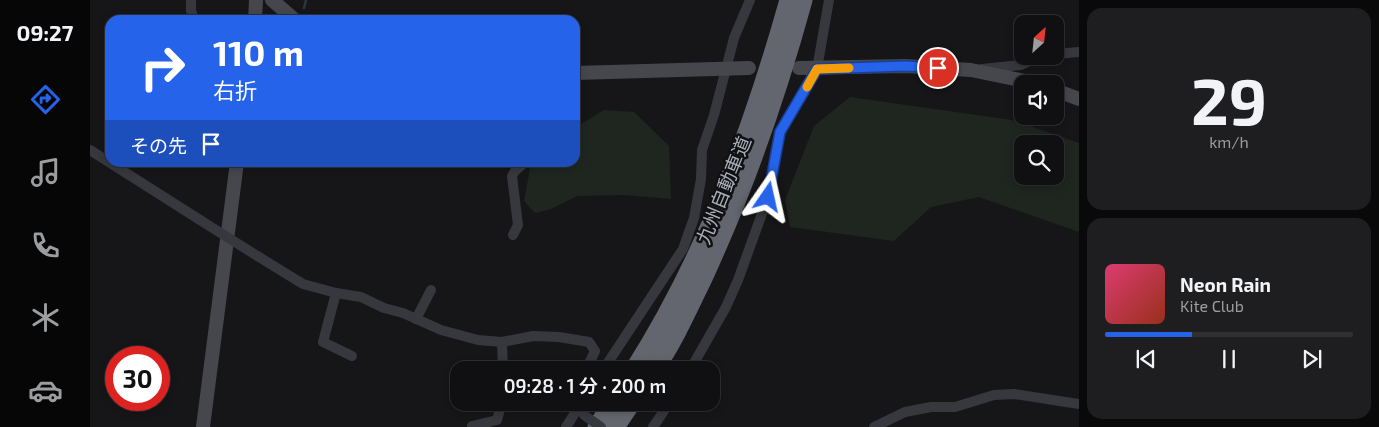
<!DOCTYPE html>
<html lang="ja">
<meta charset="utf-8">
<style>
body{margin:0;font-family:"Exo 2","Noto Sans JP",sans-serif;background:#1e1e20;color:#f1f3f6;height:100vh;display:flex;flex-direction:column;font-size:19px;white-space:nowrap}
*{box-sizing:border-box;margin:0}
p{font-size:16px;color:#9c9d9f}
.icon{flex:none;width:28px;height:28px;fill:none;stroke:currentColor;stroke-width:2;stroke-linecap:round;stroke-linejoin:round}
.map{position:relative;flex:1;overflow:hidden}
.panel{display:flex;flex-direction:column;gap:8px;padding:8px;background:#09090a;width:300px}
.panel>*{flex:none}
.banner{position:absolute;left:15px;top:15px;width:475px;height:152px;border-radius:15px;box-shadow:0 2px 8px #0003,0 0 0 1px #303032;background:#2563eb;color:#fff;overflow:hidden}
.needle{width:32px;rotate:27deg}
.tools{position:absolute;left:924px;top:15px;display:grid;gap:10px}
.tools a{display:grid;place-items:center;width:50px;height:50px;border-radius:10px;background:#101012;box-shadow:0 2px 8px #0003,0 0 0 1px #303032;font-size:25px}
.speed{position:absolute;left:15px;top:346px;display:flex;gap:10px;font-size:25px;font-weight:700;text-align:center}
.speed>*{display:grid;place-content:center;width:65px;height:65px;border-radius:50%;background:#101012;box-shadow:0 2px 8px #0003,0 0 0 1px #303032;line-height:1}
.speed .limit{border:8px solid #d22;background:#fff;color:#111}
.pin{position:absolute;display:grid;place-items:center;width:42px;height:42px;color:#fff;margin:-21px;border:2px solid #fff;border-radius:50%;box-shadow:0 1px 5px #0007}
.me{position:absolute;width:55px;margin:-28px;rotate:11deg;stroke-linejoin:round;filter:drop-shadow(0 0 4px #0008)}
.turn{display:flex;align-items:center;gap:18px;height:105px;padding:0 25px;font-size:22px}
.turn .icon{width:65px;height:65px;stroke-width:2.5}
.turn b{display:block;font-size:35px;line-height:42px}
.then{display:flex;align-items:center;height:48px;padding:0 25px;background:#0003;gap:10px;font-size:19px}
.panel .card{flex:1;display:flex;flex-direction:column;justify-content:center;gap:8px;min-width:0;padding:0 18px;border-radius:15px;background:#1e1e20}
.panel .dial{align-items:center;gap:0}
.dial b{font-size:65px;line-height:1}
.song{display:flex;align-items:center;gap:15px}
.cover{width:60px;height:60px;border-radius:8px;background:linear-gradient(135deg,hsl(340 70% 55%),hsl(10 70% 35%))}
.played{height:5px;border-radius:2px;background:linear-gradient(90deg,#2563eb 35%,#303032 35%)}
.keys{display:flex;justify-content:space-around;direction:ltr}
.trip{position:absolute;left:360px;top:361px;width:270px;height:50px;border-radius:15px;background:#101012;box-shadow:0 2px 8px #0003,0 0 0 1px #303032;font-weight:600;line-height:50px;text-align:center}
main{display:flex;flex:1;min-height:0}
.menu{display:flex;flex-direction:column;width:90px;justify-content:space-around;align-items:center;background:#060607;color:#9c9d9f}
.menu .icon{width:35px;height:35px}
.menu .on{color:#2563eb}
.menu b{font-size:22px;color:#f1f3f6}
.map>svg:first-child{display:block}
</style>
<main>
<nav class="menu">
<b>09:27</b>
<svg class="icon on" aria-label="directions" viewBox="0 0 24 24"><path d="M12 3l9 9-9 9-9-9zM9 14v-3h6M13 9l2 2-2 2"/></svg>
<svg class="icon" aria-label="music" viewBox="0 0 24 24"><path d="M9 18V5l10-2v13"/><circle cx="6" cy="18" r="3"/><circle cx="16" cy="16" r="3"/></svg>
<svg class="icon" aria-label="phone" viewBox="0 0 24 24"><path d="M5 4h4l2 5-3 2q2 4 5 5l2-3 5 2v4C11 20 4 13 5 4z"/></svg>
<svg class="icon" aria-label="climate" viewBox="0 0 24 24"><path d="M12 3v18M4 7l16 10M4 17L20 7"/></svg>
<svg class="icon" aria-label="car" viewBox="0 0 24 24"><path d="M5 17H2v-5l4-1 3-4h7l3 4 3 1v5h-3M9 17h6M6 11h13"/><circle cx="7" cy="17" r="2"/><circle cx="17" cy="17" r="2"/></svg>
</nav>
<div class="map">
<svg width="989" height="427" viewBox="0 0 989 427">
<rect width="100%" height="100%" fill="#161618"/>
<g fill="#1e261f" fill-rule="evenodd">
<path d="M760 97 922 120 989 143V232L889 197 841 207 804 241 700 227 695 200 724 126ZM932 144H965V176H932Z"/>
<polygon points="514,110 544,112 579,146 581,199 534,195 487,196 461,209 445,213 434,201 441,163 485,162 485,128"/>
</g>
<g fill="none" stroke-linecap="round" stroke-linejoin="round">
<polyline stroke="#2c353c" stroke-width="2.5" points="214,8 216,0"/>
<g stroke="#37383d" stroke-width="10">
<polyline points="101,0 101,11 105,20"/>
<polyline points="965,54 989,52"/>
<polyline points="892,69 931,65 950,56"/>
<polyline points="0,150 110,220"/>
<polyline points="423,235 428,225 422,176 425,171 435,162"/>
<polyline points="169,257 213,284 246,293 271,297 294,308 313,313 351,330 388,340 412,342 443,336 469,337 499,342 505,351 496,370"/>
<polyline points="246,293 233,342 262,356"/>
<polyline points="326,319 341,290"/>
<polyline points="412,342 413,370"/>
<polyline points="513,370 593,249 604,218 611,179 612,150 624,115 644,38 660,0"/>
<polyline points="600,370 636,307 648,280 678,197 690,132 727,69 739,0"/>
<polyline points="382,426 407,420 412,402"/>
<polyline points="476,427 492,402"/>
<polyline points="563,427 580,402"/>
<polyline points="784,427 815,412 841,407 865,407 904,395 924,394 989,404"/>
</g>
<g stroke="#45474d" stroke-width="14">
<polyline points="182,0 205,20"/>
<polyline points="165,20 166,0"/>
<polyline points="709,68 815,66 881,70 950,84"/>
<polyline points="485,73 659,68"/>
<polyline points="965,90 989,99"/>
<polyline points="113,427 147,162"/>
</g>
<g stroke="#63666e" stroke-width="19">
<path d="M544 370C616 257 663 128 699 0"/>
<path d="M564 370C584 341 599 307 614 276 655 187 687 95 713 0"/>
<polyline points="507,427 523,402"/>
<polyline points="525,427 542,402"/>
</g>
<g stroke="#37383d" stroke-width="10">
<polyline points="110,220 169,257"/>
<polyline points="494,415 511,427"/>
</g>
</g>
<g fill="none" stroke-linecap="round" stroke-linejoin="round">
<g stroke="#184099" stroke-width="12">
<polyline id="route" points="678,197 690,132 727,69 815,66 848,68"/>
</g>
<use href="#route" stroke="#2563eb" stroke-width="9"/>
<polyline stroke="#f59e0b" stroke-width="9" points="717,87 727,69 759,68"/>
</g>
<g text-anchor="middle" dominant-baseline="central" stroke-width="5" stroke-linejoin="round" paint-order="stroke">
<g font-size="19" fill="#a8adb8" stroke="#111113">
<text transform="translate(633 190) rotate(-68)">九州自動車道</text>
</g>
</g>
</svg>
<div class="tools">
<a><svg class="needle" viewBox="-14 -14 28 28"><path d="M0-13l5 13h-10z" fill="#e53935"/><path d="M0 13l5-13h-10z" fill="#9c9d9f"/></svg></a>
<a><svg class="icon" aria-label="sound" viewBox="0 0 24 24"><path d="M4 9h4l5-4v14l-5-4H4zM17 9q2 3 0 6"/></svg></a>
<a><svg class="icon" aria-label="search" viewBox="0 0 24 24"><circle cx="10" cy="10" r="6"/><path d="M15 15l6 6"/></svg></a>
</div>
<div class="speed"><div class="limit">30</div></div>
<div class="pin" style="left:848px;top:68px;background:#d93025"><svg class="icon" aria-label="arrive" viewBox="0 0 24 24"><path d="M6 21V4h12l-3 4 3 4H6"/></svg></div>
<svg class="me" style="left:678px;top:197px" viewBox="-20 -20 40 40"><path d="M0-17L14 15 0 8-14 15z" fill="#2563eb" stroke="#fff" stroke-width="4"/></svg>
<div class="trip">09:28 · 1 分 · 200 m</div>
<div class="banner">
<div class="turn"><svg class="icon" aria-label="right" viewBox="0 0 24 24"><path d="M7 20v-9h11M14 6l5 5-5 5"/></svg><div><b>110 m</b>右折</div></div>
<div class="then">その先<svg class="icon" aria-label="arrive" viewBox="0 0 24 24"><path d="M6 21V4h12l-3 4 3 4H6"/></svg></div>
</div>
</div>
<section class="panel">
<div class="card dial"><b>29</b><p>km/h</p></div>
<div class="card">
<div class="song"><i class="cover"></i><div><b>Neon Rain</b><p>Kite Club</p></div></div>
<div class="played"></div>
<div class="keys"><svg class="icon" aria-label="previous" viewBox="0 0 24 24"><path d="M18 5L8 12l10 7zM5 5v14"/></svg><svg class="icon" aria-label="pause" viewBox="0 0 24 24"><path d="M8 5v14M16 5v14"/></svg><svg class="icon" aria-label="next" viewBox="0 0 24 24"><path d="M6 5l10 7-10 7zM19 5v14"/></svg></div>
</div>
</section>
</main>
